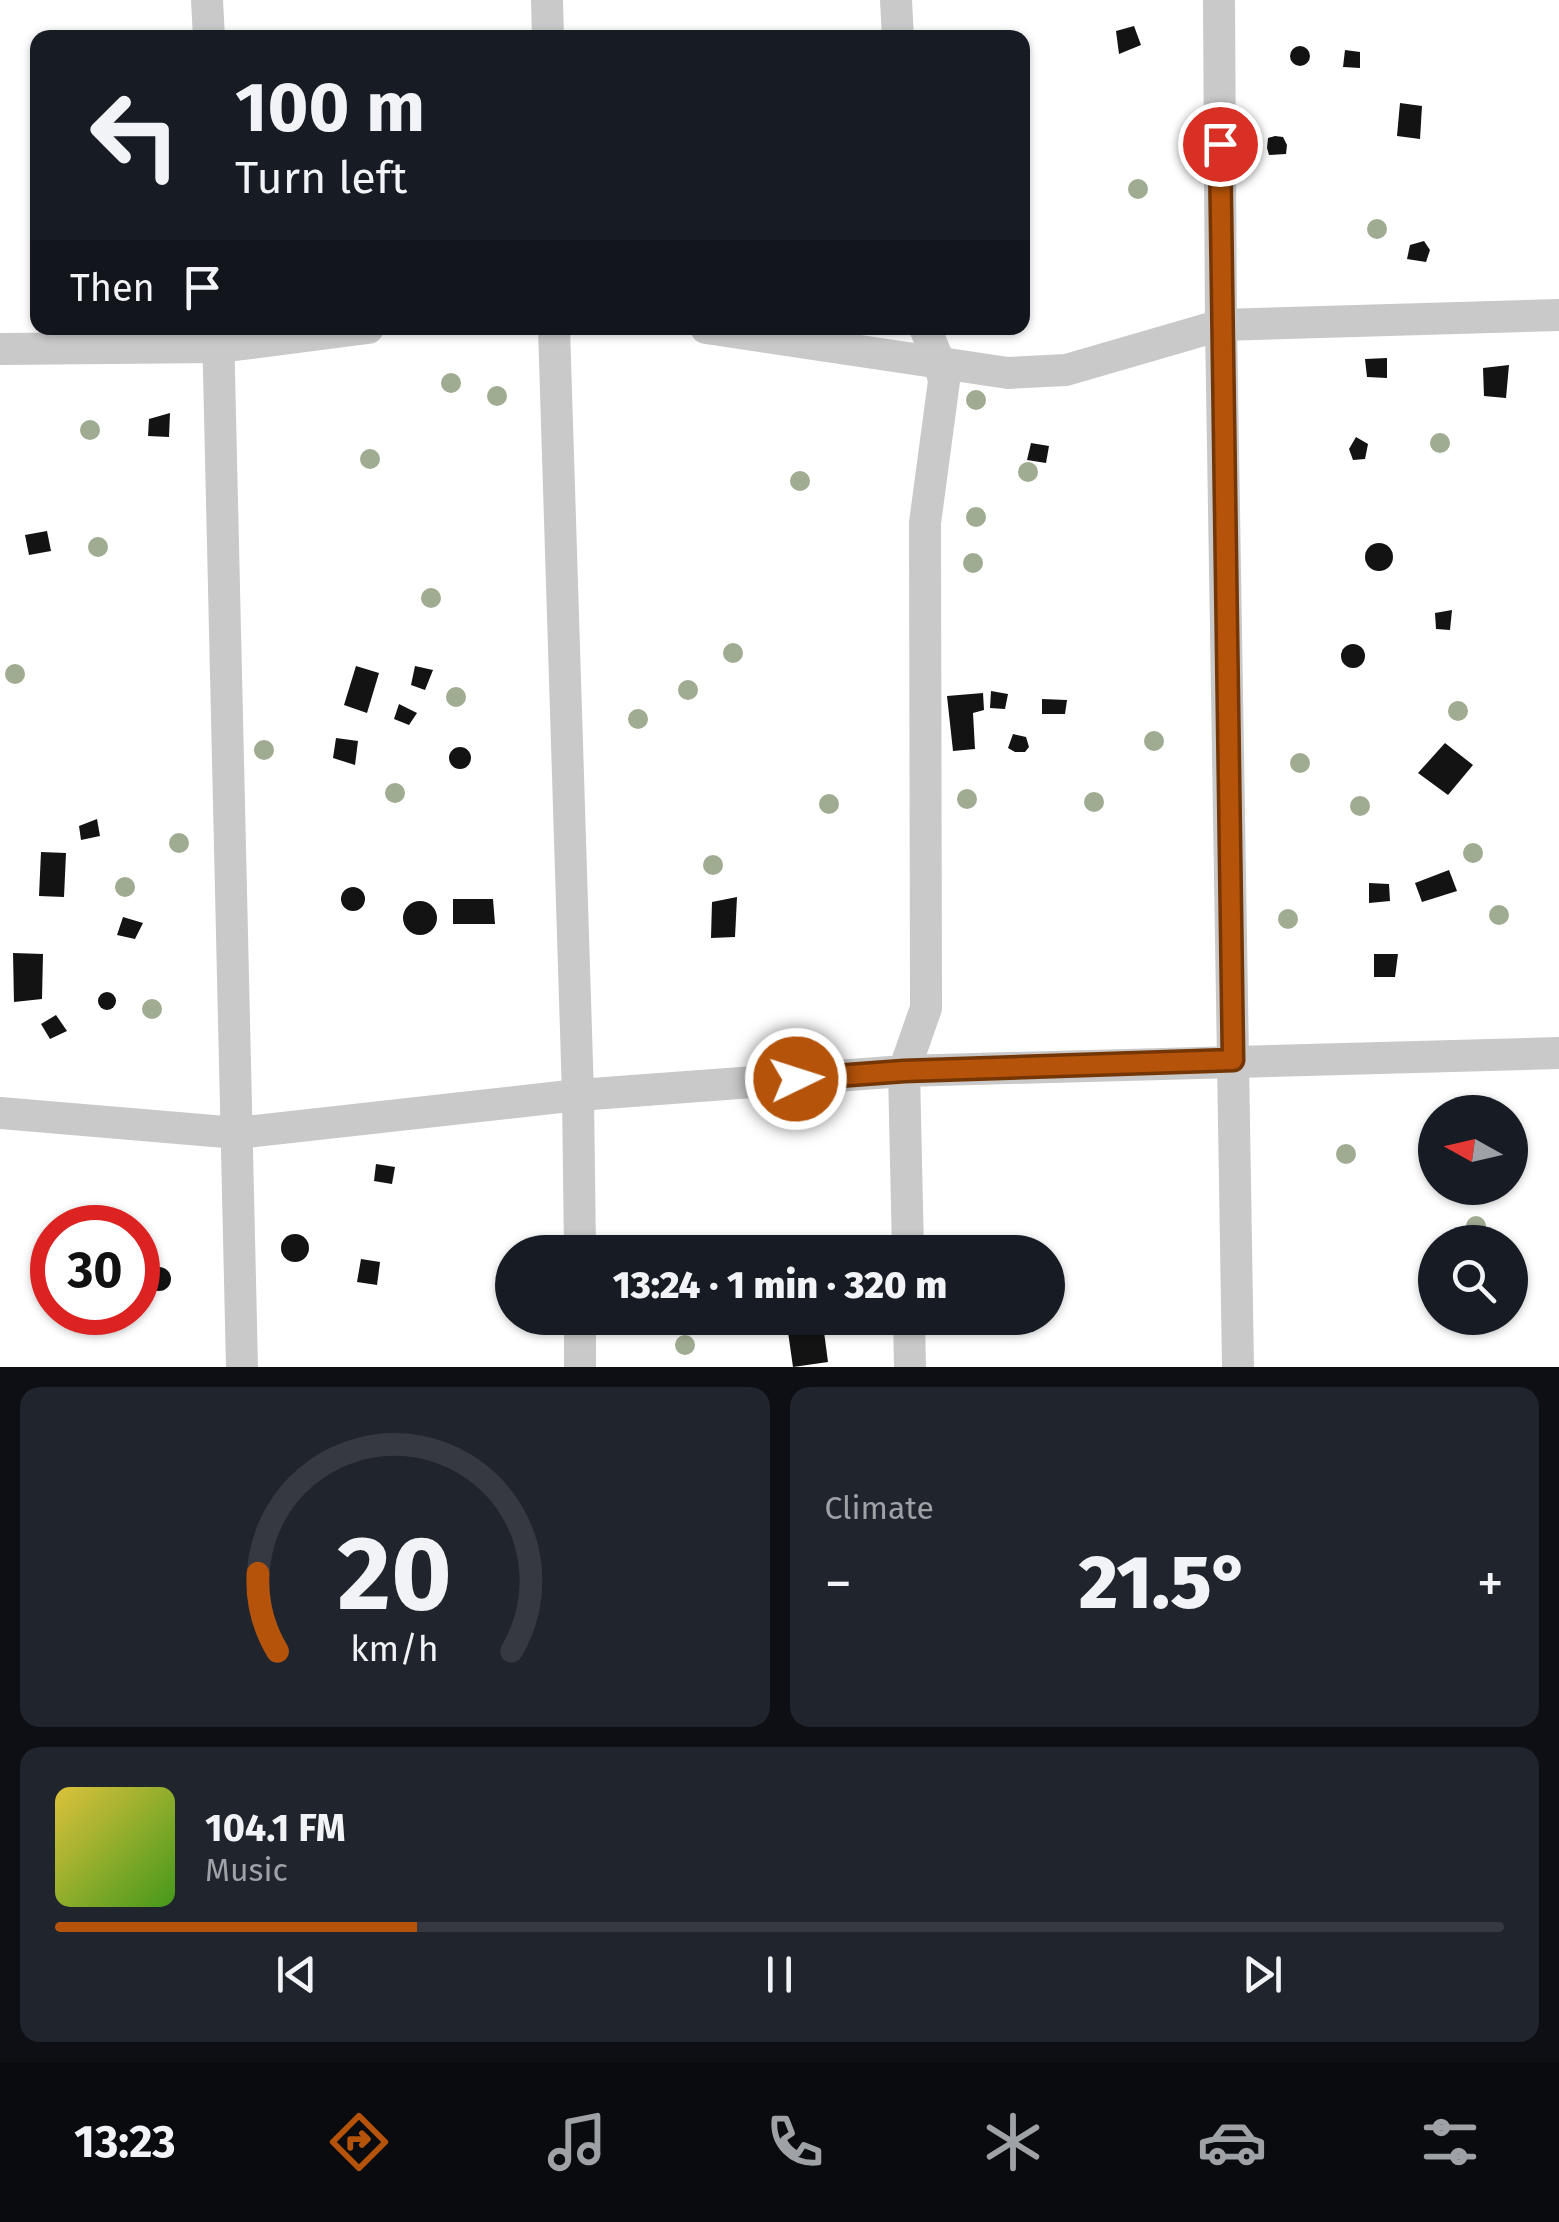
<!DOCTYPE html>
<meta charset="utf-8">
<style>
body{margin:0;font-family:"Fira Sans",sans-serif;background:#20242c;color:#f1f3f6;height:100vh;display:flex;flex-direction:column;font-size:38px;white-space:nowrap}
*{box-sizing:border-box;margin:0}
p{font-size:32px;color:#9ea1a6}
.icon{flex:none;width:55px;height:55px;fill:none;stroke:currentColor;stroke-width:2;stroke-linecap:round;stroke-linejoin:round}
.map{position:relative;height:1367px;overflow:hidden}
.sheet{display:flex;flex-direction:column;gap:20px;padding:20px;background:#0d0f14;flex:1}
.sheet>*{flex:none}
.guide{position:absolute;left:30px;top:30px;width:1000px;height:305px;border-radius:20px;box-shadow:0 2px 8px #0004;background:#171b24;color:#f1f3f6;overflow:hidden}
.needle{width:65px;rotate:278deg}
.buttons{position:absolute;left:1418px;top:1095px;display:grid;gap:20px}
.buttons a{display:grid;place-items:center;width:110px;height:110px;border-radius:50%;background:#171b24;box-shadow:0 2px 8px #0004;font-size:50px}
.speed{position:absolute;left:30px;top:1205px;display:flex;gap:20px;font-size:50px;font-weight:700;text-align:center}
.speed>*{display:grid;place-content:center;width:130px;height:130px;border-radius:50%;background:#171b24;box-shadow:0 2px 8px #0004;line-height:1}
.speed .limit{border:15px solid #d22;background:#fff;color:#111}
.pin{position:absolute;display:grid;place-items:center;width:85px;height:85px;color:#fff;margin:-42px;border:5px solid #fff;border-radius:50%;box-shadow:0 2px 10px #0007}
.me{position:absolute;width:110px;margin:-55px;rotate:86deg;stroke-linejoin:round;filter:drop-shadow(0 0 8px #0008)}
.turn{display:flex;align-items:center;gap:35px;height:210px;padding:0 40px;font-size:45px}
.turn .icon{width:130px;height:130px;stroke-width:2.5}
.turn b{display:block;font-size:70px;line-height:85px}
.then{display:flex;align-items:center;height:95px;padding:0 40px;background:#0003;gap:20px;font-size:38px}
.big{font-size:75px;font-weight:800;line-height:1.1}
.sheet .tile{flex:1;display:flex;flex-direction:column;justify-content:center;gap:15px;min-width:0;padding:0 35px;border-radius:20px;background:#20242c}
.sheet .dial{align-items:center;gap:0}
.dial svg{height:260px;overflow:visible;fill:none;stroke:#363941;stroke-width:7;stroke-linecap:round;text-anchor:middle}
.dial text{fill:#f1f3f6;stroke:none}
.song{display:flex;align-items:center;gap:30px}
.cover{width:120px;height:120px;border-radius:15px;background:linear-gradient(135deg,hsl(50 70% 55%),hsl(100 70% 35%))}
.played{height:10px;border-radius:5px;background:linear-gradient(90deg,#b45309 25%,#363941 25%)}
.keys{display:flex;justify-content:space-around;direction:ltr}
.heat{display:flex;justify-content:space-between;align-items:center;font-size:55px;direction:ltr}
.sheet .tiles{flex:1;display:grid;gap:20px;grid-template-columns:1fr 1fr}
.tile:last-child{grid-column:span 2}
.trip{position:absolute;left:495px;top:1235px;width:570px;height:100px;border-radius:50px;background:#171b24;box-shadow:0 2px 8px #0004;font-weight:800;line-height:100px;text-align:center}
.tab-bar{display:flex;height:160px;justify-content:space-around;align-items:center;background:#090b0e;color:#9ea1a6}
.tab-bar .icon{width:70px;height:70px}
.tab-bar .current{color:#b45309}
.tab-bar b{font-size:45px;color:#f1f3f6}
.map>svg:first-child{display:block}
</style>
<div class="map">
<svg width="1559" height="1367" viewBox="0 0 1559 1367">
<rect width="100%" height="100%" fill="#fff"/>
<g fill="#131313">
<polygon points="1134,26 1141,45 1119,54 1116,31"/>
<circle cx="1300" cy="56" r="10"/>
<polygon points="1345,50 1360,52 1360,68 1343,67"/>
<polygon points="1400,103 1422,106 1420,139 1397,136"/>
<polygon points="1275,136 1283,137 1287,145 1286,154 1269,155 1267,148 1268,138"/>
<polygon points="1424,241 1430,250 1426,262 1407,259 1410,245"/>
<polygon points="1387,358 1387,378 1367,377 1365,359"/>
<polygon points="1509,365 1506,398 1484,396 1483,368"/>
<polygon points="170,413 169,437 148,436 149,419"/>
<polygon points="1356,437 1368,444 1365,459 1353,460 1349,449"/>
<polygon points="1031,443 1049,446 1046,463 1027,460"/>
<polygon points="47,531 51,551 29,555 25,535"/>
<circle cx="1379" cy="557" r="14"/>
<polygon points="1452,610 1450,630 1436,629 1435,613"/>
<circle cx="1353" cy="656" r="12"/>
<polygon points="356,666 379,673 367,713 344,705"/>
<polygon points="415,666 433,670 425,690 411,685"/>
<polygon points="991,691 1008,694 1005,709 990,708"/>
<polygon points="983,693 984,710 973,713 975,749 953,751 947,696"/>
<polygon points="1042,699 1067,700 1065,714 1042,714"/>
<polygon points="399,704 417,713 409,725 394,719"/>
<polygon points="1013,734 1026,737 1029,747 1025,752 1015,752 1008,748"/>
<polygon points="336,738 358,741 355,765 333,758"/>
<polygon points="1445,743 1473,765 1448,795 1418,773"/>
<circle cx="460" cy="758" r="11"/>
<polygon points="97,819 100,836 81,840 79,826"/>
<polygon points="41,852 66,853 64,897 39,896"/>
<polygon points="1449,870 1457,891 1422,902 1415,883"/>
<polygon points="1369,883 1389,884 1390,901 1369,903"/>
<circle cx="353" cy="899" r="12"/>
<polygon points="737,897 735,937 711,938 712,902"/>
<polygon points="453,899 493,899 495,924 453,924"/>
<circle cx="420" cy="918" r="17"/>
<polygon points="123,917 143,923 135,939 117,935"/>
<polygon points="13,953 43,954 42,999 14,1002"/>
<polygon points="1374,954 1398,954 1395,977 1374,977"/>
<circle cx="107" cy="1001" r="9"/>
<polygon points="56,1015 67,1031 50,1039 41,1024"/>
<polygon points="376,1164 395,1167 392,1184 374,1181"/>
<circle cx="295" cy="1248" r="14"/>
<polygon points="361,1259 380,1262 377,1285 357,1282"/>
<circle cx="159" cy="1279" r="12"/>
<polygon points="823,1324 828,1362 793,1367 788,1332"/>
</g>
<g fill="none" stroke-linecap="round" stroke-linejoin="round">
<g stroke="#c9c9c9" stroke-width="32">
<polyline points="207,0 209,38"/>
<polyline points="547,0 548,38"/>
<polyline points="896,0 898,38"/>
<polyline points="1219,0 1221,325 1238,1367"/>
<polyline points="218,328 242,1367"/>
<polyline points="554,328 578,1095 580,1252"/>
<polyline points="706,328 1008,373 1066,370 1221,325 1559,315"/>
<polyline points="0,349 219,347 368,328"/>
<polyline points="0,1113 237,1133 578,1095 904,1071 1559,1053"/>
<polyline points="908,1252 904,1071 926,1008 925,523 944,381 940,364 925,328"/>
<polyline points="580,1318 580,1367"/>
<polyline points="909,1318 910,1367"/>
</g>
</g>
<g fill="#a0ac92">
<circle cx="1138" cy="189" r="10"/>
<circle cx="1377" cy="229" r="10"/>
<circle cx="451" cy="383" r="10"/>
<circle cx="497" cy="396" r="10"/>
<circle cx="976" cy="400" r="10"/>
<circle cx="90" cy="430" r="10"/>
<circle cx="1440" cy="443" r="10"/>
<circle cx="370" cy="459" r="10"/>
<circle cx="1028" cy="472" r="10"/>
<circle cx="800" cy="481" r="10"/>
<circle cx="976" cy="517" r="10"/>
<circle cx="98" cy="547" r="10"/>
<circle cx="973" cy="563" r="10"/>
<circle cx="431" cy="598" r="10"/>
<circle cx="733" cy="653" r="10"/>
<circle cx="15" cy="674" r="10"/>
<circle cx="688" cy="690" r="10"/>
<circle cx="456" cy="697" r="10"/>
<circle cx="1458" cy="711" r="10"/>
<circle cx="638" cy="719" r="10"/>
<circle cx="1154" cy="741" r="10"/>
<circle cx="264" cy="750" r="10"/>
<circle cx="1300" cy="763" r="10"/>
<circle cx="395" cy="793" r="10"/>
<circle cx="967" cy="799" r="10"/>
<circle cx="1094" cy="802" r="10"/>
<circle cx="829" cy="804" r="10"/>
<circle cx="1360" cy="806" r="10"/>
<circle cx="179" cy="843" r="10"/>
<circle cx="1473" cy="853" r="10"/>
<circle cx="713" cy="865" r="10"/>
<circle cx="125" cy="887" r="10"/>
<circle cx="1499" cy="915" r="10"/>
<circle cx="1288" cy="919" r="10"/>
<circle cx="152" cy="1009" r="10"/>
<circle cx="1346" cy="1154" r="10"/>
<circle cx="1476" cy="1226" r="10"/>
<circle cx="685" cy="1345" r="10"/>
</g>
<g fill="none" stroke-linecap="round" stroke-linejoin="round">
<g stroke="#753606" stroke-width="25">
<polyline id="route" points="796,1079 904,1071 1233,1060 1220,144"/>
</g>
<use href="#route" stroke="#b45309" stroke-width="18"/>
</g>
</svg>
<div class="buttons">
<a><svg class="needle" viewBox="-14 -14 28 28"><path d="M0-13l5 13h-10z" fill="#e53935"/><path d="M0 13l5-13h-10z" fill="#9ea1a6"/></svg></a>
<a><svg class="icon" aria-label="search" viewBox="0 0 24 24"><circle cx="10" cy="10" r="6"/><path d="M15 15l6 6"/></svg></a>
</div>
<div class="speed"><div class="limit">30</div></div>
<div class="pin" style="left:1220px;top:144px;background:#d93025"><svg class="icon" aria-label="arrive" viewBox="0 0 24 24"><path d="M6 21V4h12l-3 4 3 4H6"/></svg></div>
<svg class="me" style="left:796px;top:1079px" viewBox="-20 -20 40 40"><circle r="17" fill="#b45309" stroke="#fff" stroke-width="3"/><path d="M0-11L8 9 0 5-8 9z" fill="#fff"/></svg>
<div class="trip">13:24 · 1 min · 320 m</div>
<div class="guide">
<div class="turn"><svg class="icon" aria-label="left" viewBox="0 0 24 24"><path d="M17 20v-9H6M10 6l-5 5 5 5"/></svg><div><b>100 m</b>Turn left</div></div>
<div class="then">Then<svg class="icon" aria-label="arrive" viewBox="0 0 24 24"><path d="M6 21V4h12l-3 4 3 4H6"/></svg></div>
</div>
</div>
<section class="sheet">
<div class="tiles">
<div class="tile dial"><svg viewBox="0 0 100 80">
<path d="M14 69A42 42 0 1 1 86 69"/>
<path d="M14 69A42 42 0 0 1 8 45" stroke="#b45309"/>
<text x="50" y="56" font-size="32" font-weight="700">20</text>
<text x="50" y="72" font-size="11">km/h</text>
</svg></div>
<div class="tile"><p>Climate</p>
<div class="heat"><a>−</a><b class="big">21.5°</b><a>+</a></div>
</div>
<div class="tile">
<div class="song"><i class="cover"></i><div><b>104.1 FM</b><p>Music</p></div></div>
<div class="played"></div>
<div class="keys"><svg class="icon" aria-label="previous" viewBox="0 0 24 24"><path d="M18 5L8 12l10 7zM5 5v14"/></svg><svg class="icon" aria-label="pause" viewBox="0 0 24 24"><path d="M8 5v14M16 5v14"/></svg><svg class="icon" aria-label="next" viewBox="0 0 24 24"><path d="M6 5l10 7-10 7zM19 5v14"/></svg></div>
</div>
</div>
</section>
<nav class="tab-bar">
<b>13:23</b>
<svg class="icon current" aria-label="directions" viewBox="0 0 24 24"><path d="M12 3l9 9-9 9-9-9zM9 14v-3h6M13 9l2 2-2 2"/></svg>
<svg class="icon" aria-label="music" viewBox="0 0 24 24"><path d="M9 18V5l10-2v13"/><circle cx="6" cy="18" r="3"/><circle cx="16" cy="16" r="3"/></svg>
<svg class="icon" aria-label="phone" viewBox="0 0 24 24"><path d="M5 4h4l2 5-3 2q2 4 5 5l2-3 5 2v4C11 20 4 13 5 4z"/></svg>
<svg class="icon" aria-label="climate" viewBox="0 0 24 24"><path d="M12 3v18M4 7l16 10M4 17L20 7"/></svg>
<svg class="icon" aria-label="car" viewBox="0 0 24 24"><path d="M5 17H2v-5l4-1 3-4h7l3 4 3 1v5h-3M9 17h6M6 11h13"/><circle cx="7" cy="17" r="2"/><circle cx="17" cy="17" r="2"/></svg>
<svg class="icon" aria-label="filters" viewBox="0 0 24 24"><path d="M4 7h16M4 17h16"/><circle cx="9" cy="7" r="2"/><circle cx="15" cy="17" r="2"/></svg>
</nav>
